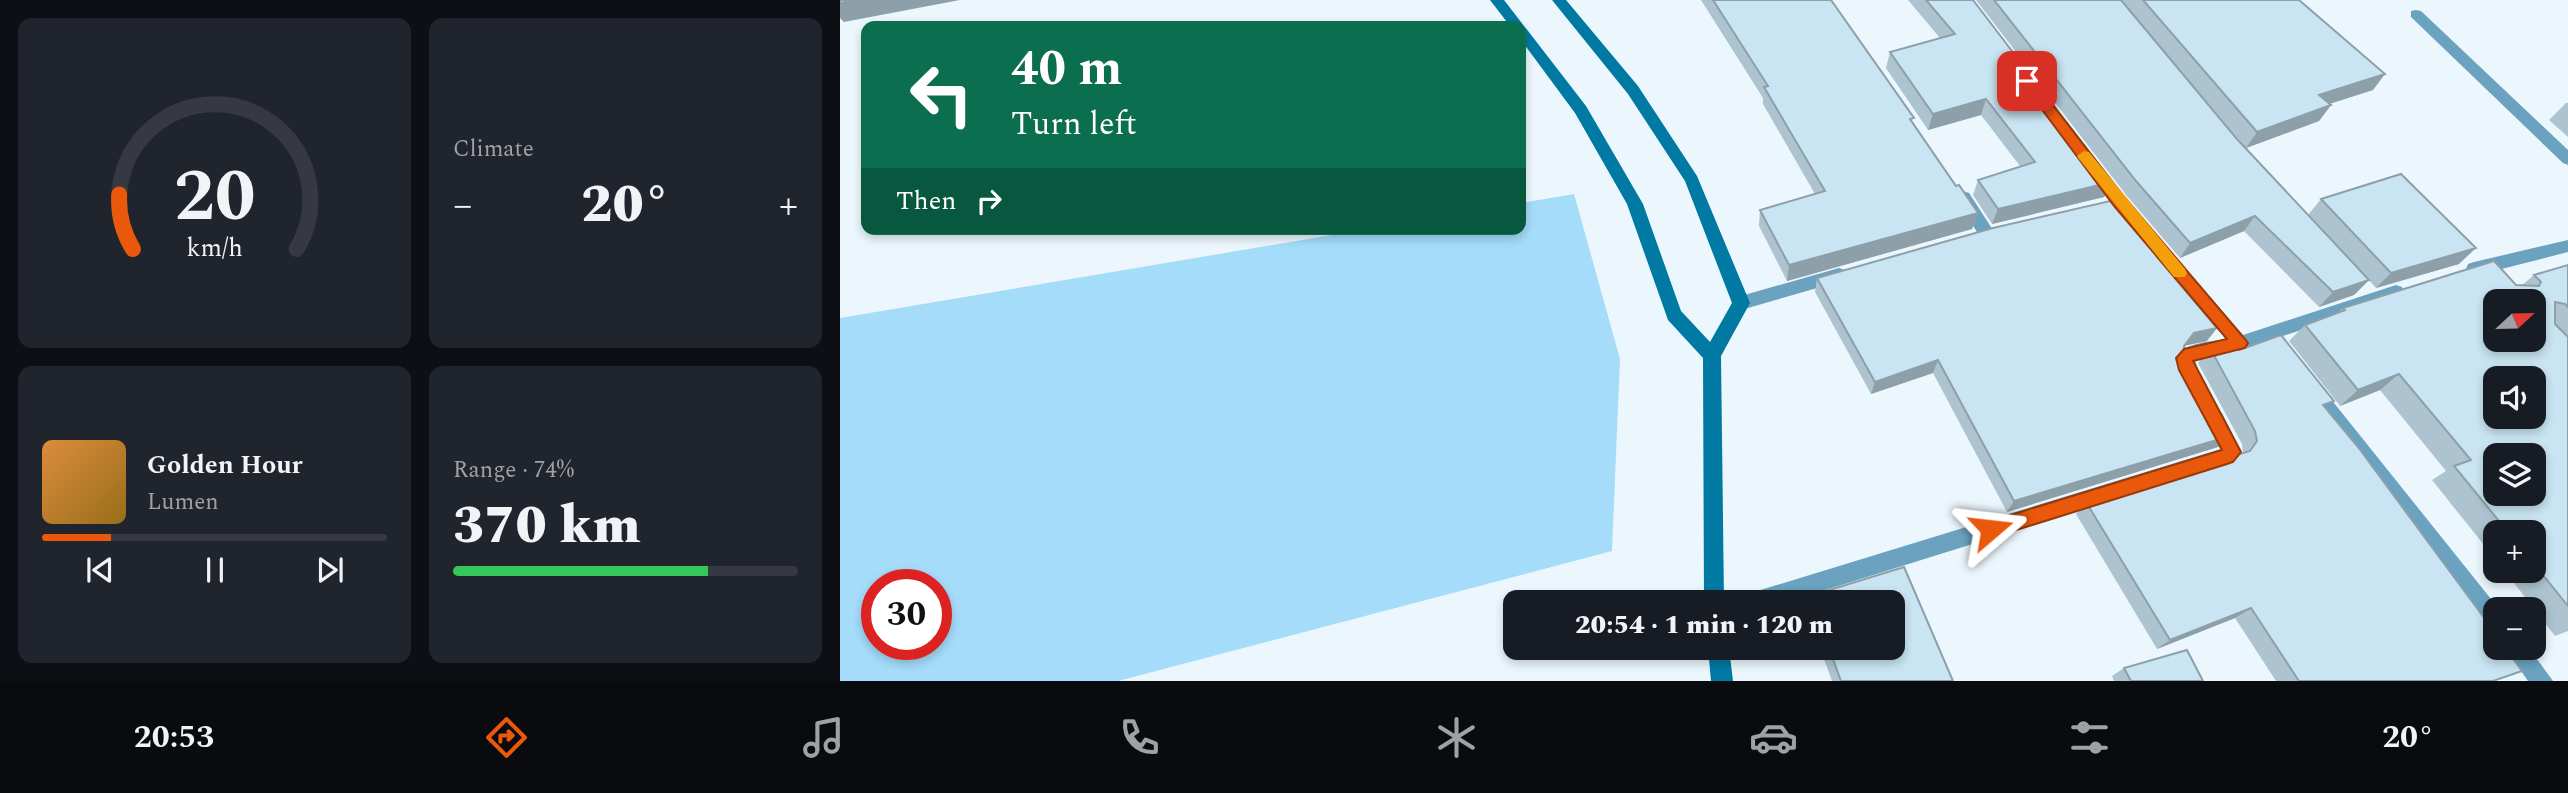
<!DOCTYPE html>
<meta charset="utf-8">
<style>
body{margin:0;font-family:Spectral,serif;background:#20242c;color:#f1f3f6;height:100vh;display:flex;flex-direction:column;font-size:26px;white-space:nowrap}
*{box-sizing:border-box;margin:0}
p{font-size:23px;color:#9ea1a6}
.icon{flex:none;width:38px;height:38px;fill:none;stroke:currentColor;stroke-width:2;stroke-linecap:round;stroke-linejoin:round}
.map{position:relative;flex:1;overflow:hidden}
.side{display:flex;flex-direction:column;gap:18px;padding:18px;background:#0d0f14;width:840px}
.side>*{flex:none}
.top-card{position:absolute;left:21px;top:21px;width:665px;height:214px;border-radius:14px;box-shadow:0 4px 10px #0003;background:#0b6e4f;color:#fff;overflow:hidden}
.needle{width:46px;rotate:68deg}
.controls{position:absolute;left:1643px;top:289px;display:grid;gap:14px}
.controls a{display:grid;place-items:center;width:63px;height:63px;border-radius:14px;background:#171b24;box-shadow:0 4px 10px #0003;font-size:35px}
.speed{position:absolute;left:21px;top:569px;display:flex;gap:14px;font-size:35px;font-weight:700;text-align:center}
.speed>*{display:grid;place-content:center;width:91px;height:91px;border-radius:50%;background:#171b24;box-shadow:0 4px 10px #0003;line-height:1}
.speed .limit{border:10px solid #d22;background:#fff;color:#111}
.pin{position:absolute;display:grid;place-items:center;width:60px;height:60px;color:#fff;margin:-30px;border-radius:14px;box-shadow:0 4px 10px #0006}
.me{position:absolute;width:77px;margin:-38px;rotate:73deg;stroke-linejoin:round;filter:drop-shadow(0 0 5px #0008)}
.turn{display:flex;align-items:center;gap:24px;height:147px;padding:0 35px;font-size:32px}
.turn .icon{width:91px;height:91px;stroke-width:2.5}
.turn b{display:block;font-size:49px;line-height:60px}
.then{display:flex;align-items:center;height:66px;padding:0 35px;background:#0003;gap:14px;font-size:26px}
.big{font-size:52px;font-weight:800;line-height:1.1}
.side .tile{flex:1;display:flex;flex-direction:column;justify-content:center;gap:10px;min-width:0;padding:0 24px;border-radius:14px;background:#20242c}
.side .dial{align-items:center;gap:0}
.dial svg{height:182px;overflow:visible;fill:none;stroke:#363941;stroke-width:7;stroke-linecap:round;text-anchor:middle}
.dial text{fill:#f1f3f6;stroke:none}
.song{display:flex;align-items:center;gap:21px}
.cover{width:84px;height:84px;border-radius:10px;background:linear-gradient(135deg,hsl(30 70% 55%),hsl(40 70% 35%))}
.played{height:7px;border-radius:4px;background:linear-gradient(90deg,#ea580c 20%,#363941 20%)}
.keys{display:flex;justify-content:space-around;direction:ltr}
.heat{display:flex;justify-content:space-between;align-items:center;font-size:38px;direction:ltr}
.charge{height:10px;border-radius:5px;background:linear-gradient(90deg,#34c759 74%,#363941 0)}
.side .tiles{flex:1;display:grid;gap:18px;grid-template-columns:repeat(2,1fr)}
.trip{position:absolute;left:663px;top:590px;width:402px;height:70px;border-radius:14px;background:#171b24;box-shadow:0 4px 10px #0003;font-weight:800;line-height:70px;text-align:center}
.tab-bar{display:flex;height:112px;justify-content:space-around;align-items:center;background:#090b0e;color:#9ea1a6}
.tab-bar .icon{width:49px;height:49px}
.tab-bar .active{color:#ea580c}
.tab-bar b{font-size:32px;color:#f1f3f6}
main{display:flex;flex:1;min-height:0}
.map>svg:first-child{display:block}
</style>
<main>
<section class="side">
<div class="tiles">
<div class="tile dial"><svg viewBox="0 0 100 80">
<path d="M14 69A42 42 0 1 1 86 69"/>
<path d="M14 69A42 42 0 0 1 8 45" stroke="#ea580c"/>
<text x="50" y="56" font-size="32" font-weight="700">20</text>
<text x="50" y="72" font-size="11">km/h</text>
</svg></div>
<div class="tile"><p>Climate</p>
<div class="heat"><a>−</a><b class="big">20°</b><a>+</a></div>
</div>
<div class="tile">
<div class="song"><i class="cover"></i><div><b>Golden Hour</b><p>Lumen</p></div></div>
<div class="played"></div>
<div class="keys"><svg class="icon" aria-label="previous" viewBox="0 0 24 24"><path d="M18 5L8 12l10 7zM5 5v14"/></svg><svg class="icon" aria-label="pause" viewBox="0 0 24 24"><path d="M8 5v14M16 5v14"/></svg><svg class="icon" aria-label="next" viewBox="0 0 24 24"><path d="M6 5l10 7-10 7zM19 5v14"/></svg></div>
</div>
<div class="tile"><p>Range · 74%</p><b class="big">370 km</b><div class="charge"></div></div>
</div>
</section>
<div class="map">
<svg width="1728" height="681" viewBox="0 0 1728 681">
<rect width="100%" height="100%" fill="#ecf7fd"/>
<path fill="#a4dcfa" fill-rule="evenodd" d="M734 194 780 359 772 551 278 681H0V318L527 229H681V203ZM37 584H96V644H37Z"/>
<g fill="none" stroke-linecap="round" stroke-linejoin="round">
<g fill="#6aa2bf" fill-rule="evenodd">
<polygon points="1576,10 1581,11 1728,150 1728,165 1723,163 1571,17 1571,11"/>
<polygon points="1254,163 1259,165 1285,198 1287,202 1285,206 1273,206 1249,173 1246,169 1249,165"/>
<polygon points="1123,191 1129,193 1153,230 1155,234 1153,238 1141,238 1117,201 1115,197"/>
<path d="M1311 234 1317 236 1403 335 1556 285 1562 287 1564 292 1562 297 1400 350 1355 360 1360 376 1357 381 1351 384 1345 381 1336 358C1344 342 1370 342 1386 339L1305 244 1303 240Z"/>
<polygon points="1728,240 1728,252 1634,276 1628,274 1626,269 1628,264 1634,262"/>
<polygon points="999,268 1005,270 1007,275 1005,280 901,310 895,308 892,303 895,298 901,296"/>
<polygon points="1472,381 1478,383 1659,609 1656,609 1656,632 1649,629 1466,395 1463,389 1466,383"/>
<polygon points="1375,411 1382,413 1401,452 1394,462 947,602 904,602 907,595 914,592 1381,449 1366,419 1368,413"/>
<polygon points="1665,648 1689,648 1713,681 1688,681"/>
</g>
<g fill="#0079a3" fill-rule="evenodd">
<polygon points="650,0 664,0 746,106 803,204 841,311 870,342 892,303 845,181 788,94 712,0 726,0 798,86 857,176 910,303 881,356 884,602 864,602 863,358 828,320 787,204 735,113 681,40 681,26 670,26"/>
<polygon points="868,648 889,648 893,681 871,681"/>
</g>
</g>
<g fill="#adc4d0">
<polygon points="861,0 991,0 1116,186 1138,213 1132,229 947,281 919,226 920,210 975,194 923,104 923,98"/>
<polygon points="1068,0 1133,0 1272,182 1264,197 1152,224 1133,195 1138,180 1180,166 1141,115 1088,130 1046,68 1050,52 1100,38"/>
<polygon points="1136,0 1281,0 1397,139 1468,215 1481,199 1619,264 1536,288 1529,280 1514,295 1479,307 1404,231 1340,258 1287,196"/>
<polygon points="1281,0 1459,0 1533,90 1489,104 1491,105 1479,121 1406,148"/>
<polygon points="1726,103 1728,103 1728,137 1709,120"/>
<polygon points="1322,263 1367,341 1344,346 1347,359 1390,436 1378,447 1167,512 1093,373 1031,394 975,292 977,278"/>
<polygon points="1728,265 1728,631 1715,636 1664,570 1694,570 1694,532 1656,532 1656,560 1592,480 1606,471 1540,390 1500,406 1449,341 1465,325 1498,312 1503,308 1681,286 1694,275"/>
<polygon points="1370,348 1399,350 1486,408 1653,681 1436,681 1395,618 1317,649 1236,514 1246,502 1403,453 1402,444 1358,363"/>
<polygon points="1064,567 1113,681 992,681 980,648 1054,648 1054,602 968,602 970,596"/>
<polygon points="1284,668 1363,681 1274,681 1272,676"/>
</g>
<g fill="#8da0a9">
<polygon points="14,0 120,0 4,22 0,18 0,3"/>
<polygon points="1545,74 1533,90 1467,111 1479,95"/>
<polygon points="1146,99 1141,115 1088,130 1093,114"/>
<polygon points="1491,105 1479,121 1406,148 1417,132"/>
<polygon points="1272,182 1264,197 1152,224 1158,209"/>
<polygon points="1138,213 1132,229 947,281 949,265"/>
<polygon points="1415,216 1404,231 1340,258 1350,243"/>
<polygon points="1636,248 1619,264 1536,288 1551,273"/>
<polygon points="1330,252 1321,266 1317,257"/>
<polygon points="1529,280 1514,295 1479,307 1493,292"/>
<polygon points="1377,328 1367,341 1343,346 1354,333"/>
<polygon points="1098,360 1093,373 1031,394 1035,382"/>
<polygon points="1559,374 1540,390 1500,406 1518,390"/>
<polygon points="1390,436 1378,447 1167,512 1174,501"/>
<polygon points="1411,608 1395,618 1317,649 1330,640"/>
</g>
<g fill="#c9e4f2" stroke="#8da0a9" stroke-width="2" fill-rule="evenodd">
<polygon points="0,0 14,0 0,3"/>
<polygon points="873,0 991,0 1074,118 1070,119 1116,186 1119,185 1138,213 949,265 920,210 985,191 924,87 928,86"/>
<polygon points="1086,0 1133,0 1272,182 1158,209 1138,180 1195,162 1146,99 1093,114 1050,52 1115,34"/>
<polygon points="1154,0 1281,0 1397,139 1529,280 1493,292 1415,216 1350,243 1296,181"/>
<polygon points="1303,0 1459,0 1545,74 1479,95 1491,105 1417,132"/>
<polygon points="1561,174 1636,248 1551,273 1481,199"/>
<polygon points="1283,198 1330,252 1317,257 1377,328 1354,333 1344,346 1347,359 1390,436 1174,501 1098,360 1035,382 977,278 1153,228"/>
<path d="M1654 261 1676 285 1699 286 1701 282 1694 275 1728 265V307L1725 304 1715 302V324L1728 337V606L1694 564V532H1668L1614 466 1631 460 1559 374 1518 390 1465 325 1505 310 1503 308ZM1656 301H1694V340H1656ZM1656 378H1694V416H1656ZM1656 455H1694V494H1656Z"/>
<polygon points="1441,335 1494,401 1483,405 1518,447 1656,634 1656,648 1665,648 1682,671 1653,681 1459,681 1411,608 1330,640 1246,502 1410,451 1417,441 1415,431 1370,348 1392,342 1399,350"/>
<polygon points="1064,567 1113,681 1001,681 989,648 1054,648 1054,602 972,602 970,596"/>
<polygon points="1347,650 1363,681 1291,681 1284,668"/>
</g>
<polygon fill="#ea580c" stroke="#983908" stroke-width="2" points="1187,76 1192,78 1285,198 1405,339 1408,343 1405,348 1353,361 1401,452 1393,462 1387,464 1151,538 1144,535 1142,529 1144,523 1151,521 1382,450 1339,370 1336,358 1344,349 1387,339 1274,206 1183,84 1183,78"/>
<polygon fill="#f59e0b" points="1244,151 1249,152 1345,269 1347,273 1345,277 1334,277 1239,159 1237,156"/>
</svg>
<div class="controls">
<a><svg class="needle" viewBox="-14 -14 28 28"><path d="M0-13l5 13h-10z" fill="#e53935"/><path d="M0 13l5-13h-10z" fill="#9ea1a6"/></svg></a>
<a><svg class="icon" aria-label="sound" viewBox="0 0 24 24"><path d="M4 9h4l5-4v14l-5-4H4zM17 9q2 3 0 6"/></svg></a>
<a><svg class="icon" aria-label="layers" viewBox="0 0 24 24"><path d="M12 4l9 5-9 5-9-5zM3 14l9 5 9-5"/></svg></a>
<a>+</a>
<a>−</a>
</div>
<div class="speed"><div class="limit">30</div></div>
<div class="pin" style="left:1187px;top:81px;background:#d93025"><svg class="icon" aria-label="arrive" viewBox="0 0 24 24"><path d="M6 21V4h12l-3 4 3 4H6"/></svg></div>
<svg class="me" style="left:1151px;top:529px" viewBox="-20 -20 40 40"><path d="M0-17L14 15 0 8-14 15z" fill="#ea580c" stroke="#fff" stroke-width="4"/></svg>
<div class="trip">20:54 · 1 min · 120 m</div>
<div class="top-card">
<div class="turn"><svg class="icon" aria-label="left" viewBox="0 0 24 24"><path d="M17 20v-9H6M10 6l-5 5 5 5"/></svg><div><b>40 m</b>Turn left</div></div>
<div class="then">Then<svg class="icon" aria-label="right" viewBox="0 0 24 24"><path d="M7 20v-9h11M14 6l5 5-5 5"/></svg></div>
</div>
</div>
</main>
<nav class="tab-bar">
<b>20:53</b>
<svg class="icon active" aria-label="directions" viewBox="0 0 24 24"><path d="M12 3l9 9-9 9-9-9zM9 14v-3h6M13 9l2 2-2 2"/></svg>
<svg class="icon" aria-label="music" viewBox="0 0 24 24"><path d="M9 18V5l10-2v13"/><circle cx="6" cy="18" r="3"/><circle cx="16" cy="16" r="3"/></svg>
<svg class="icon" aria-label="phone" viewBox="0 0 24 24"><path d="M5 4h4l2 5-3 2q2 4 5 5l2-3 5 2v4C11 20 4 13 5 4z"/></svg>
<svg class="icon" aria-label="climate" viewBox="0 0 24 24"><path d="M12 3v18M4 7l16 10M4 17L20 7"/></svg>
<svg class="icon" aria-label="car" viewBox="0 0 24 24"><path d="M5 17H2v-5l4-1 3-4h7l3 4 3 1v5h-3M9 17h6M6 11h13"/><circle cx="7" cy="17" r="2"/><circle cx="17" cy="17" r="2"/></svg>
<svg class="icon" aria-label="filters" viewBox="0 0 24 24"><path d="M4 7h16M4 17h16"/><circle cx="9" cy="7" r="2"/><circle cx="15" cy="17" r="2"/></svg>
<b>20°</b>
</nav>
